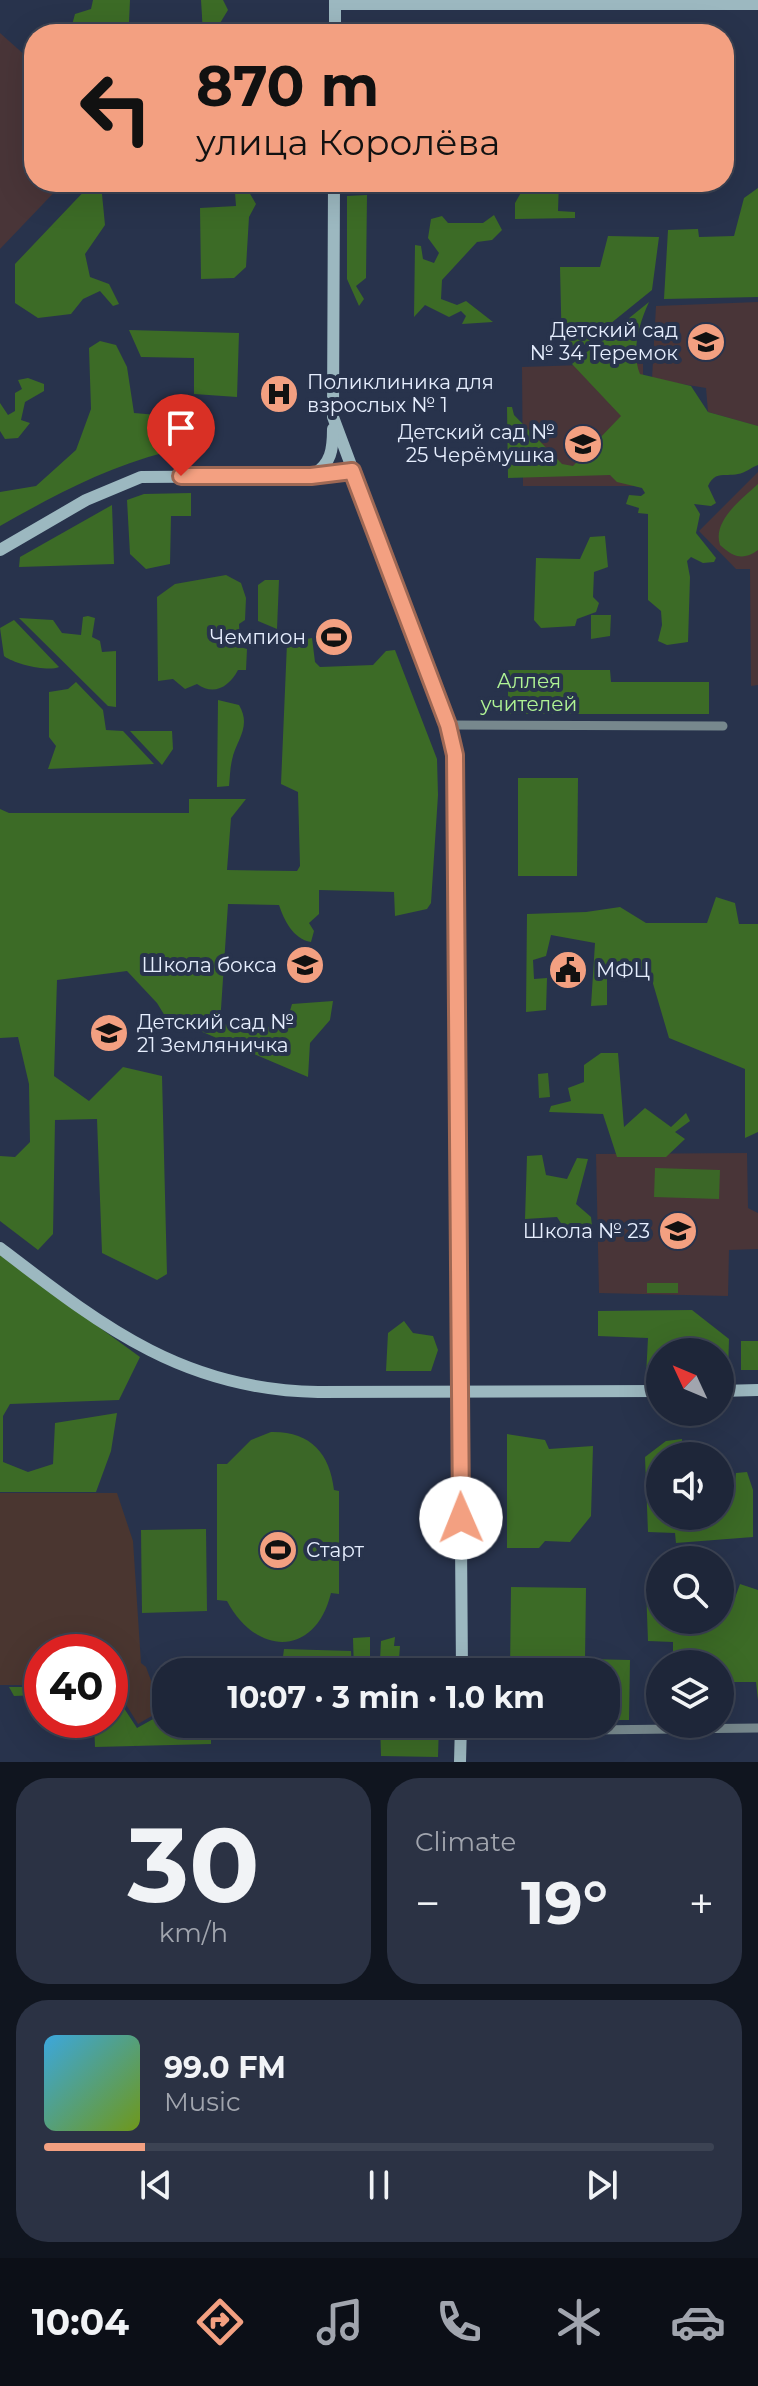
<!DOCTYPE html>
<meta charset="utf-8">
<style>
body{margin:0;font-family:Montserrat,sans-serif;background:#2b3244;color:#f1f3f6;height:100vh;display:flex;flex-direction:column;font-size:30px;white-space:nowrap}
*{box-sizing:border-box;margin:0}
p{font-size:26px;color:#a1a5ae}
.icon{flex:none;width:44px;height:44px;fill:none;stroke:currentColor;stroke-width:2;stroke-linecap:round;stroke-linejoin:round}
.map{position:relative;height:1762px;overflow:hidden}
.panel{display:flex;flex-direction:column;gap:16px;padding:16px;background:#10151f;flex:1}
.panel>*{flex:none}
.guide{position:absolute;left:24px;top:24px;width:710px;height:168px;border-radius:32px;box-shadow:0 8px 32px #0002,0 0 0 2px #3c4353;background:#f3a081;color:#111;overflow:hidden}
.needle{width:52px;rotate:314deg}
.tools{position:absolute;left:646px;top:1338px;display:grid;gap:16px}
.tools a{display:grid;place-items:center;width:88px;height:88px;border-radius:50%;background:#1e2639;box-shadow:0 8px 32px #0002,0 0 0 2px #3c4353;font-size:40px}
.speed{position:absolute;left:24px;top:1634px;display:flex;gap:16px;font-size:40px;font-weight:700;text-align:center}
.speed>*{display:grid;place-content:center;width:104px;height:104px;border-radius:50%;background:#1e2639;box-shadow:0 8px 32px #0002,0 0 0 2px #3c4353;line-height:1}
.speed .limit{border:12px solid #d22;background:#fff;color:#111}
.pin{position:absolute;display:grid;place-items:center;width:68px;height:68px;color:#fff;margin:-82px -34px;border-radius:50% 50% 50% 0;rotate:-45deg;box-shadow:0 0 8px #0007}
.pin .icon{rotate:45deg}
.me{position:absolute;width:88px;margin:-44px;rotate:359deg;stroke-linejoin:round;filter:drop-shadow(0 0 6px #0008)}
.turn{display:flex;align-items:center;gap:28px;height:168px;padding:0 40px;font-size:36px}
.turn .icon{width:104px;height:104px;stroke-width:2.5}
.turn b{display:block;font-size:56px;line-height:68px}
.big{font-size:60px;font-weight:700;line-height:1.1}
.panel .card{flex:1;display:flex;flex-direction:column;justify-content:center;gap:12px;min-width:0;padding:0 28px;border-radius:32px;background:#2b3244}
.panel .dial{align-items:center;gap:0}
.dial b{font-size:104px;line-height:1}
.song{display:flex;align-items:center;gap:24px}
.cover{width:96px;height:96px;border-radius:12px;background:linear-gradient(135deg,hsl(200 70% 55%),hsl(80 70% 35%))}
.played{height:8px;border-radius:4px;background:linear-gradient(90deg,#f3a081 15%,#3c4353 15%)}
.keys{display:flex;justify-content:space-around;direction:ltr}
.heat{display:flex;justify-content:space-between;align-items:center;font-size:44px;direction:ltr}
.panel .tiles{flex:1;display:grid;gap:16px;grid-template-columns:1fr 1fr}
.card:last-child{grid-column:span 2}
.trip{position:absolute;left:152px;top:1658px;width:468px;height:80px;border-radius:32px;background:#1e2639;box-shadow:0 8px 32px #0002,0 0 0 2px #3c4353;font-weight:700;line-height:80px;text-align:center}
.tabs{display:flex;height:128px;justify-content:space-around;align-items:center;background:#0c0f17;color:#a1a5ae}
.tabs .icon{width:56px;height:56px}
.tabs .on{color:#f3a081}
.tabs b{font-size:36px;color:#f1f3f6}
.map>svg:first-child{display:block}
</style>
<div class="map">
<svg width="758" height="1762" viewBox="0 0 758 1762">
<rect width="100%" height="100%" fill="#28334c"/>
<polygon fill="#4a3630" points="0,1493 117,1493 133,1541 141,1663 146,1667 162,1710 138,1724 114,1685 110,1685 110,1652 42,1652 42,1685 0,1685"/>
<g fill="#493538">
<polygon points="133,23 131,34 49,34"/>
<polygon points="0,33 27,57 34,50 34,182 64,182 0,249"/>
<polygon points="758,302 758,433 757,426 708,412 706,388 652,379 656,306"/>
<polygon points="643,363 644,486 523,486 522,367"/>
<polygon points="758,472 758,685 751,686 750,569 736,569 699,531"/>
<polygon points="747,1153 748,1208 758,1213 758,1249 729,1250 728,1296 599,1293 596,1154"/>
</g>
<g fill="#3b6727">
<path d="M758 484V550C743 561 733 557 720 545 712 521 742 499 758 484Z"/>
<path d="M226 575 241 583 246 598 245 620 239 624 240 647 247 649 246 670H238C229 687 214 696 197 684L185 689 173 679 158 681 157 597 175 584Z"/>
<polygon points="265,580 279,580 277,629 258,621 258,585"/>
<polygon points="591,615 611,615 610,636 591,639"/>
<polygon points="548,1073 550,1097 539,1098 538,1074"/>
<polygon points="655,1168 720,1170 719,1199 654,1197"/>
<rect x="647" y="1283" width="31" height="10"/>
<path d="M271 1432C310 1431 330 1453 334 1490L339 1491V1594L331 1593C315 1658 256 1656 227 1601L217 1600V1464H227L251 1440Z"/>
<polygon points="206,1529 207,1611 142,1613 141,1530"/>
<polygon points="284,1649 351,1651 352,1672 281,1672"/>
</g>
<g fill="#3c6b26">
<polygon points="93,0 130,0 129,22 111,24 106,34 79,34 72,25 75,14 91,9"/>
<polygon points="201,0 223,0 228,10 214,33 203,33"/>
<polygon points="667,24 667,31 660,34 592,34 592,27"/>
<polygon points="527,182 559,182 558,211 575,212 575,218 515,219 515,203"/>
<polygon points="101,184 105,225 85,254 90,277 109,284 119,304 113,306 100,291 83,299 71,314 38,318 15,303 15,264 90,185"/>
<polygon points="246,187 256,204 249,217 246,267 234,278 201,279 200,208 236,206 235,193 192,193 192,188"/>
<polygon points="758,188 758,297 664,299 668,230 698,229 699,237 734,236 744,198"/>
<polygon points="367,195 366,278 356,286 364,299 359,306 347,279 347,196"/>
<polygon points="494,215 502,230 492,240 477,242 442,280 441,299 457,305 466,301 493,322 462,324 466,316 461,311 449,317 425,305 414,317 415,245 421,246 423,259 434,263 439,253 428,238 431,219 442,216 448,223 483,223"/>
<polygon points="608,236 659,237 652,290 574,353 562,354 560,267 600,267"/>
<path d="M649 302C639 323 631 353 640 374L691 386 708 412 758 426V465C752 467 745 473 738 474 725 477 715 470 708 486L716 503 711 506 694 504 700 514 696 533 716 558 714 562 703 563 691 557 687 561 690 577 688 642 667 645 658 641 662 625 661 611 648 600V514L638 513 639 508 626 504 629 495 641 496 645 493 642 488 617 482 610 475 508 478 507 407H512L514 415 562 464 573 466 621 416 572 364Z"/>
<polygon points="129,330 239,333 237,397 194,394 194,358 141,357"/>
<path d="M100 341 116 345 127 367 134 413 169 416 166 452C105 468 55 495 0 526V492L36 486 76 450 91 409 89 348Z"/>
<polygon points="28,378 44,384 44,391 25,402 21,420 30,423 18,438 5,439 0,431 0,403 8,415 15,411 15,393 22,389 18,380"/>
<polygon points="191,493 191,516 171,516 170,564 146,569 130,554 127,500 144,494"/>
<polygon points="112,505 114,564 19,567 20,557"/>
<polygon points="605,536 608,567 594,572 593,597 599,603 596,612 577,619 575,626 541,628 534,620 536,558 580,559 590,537"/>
<polygon points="88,616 95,618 92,637 100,641 102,652 116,651 116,707 108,706 19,618 53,620 62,633 81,635 83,617"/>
<path d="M14 620 59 667C48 672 14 664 4 656L0 628Z"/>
<path d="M312 638 315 662 320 667 373 665 386 651 395 650 437 759 438 795 431 903 427 909 395 916 394 892 319 890V914L309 923 314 931 311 942C293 939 284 920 279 905L228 904 220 1024 285 1028 292 1004 333 1001 330 1020 310 1043 308 1077 165 1016 157 1003 127 971 57 980 54 1076 89 1101 123 1067 162 1076 167 1274 157 1280 102 1253 97 1119 55 1120 53 1234 38 1250 0 1221V1156L15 1157 30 1142 29 1084 18 1037 0 1038V809L9 813H189V799H246L231 818 227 870 297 871 300 866 298 792 281 784 287 643Z"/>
<polygon points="508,670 610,670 611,682 709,682 709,714 508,714"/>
<polygon points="76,682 103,710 106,730 123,731 154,764 48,769 56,746 49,737 49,692 68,689"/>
<path d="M218 700 239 705C252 727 236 740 232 760 230 768 230 777 229 786L217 787Z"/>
<polygon points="130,731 172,731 173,749 162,765"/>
<polygon points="518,778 578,778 577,876 518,876"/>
<polygon points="716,897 735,903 739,924 758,924 758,1132 745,1138 745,1069 669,1038 649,970 607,969 607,1005 591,1006 595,943 551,935 546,956 533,960 534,979 547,978 546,1010 526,1012 527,914 586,912 620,907 646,923 707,923"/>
<polygon points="601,1053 618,1053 624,1127 645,1108 671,1127 686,1113 690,1121 675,1132 685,1139 666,1157 617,1157 603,1114 549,1112 551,1106 571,1101 568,1088 584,1082 584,1065"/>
<polygon points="542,1155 546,1175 567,1179 577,1158 588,1159 576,1204 591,1217 592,1226 570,1237 557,1217 525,1219 527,1156"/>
<polygon points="0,1255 140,1357 119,1400 10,1404 3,1416 3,1462 28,1472 53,1464 55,1423 117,1413 111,1451 96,1492 0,1492"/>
<polygon points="692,1310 729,1339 728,1373 720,1373 720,1352 660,1352 660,1376 646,1376 648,1338 598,1336 598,1311"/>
<polygon points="404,1321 413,1333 433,1336 438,1350 431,1371 386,1371 388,1333"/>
<rect x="741" y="1341" width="17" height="29"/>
<polygon points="507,1434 545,1440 549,1449 593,1446 591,1516 570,1542 545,1541 539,1548 507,1548"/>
<polygon points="682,1439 682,1456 660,1456 660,1516 720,1516 720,1483 735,1483 736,1473 747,1472 753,1490 753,1537 676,1543 675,1533 648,1532 645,1457 666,1441"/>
<polygon points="660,1583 660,1620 720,1620 720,1592 735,1598 740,1584 758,1590 758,1700 756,1682 720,1682 720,1664 673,1664 673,1642 648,1641 646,1588"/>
<polygon points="511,1587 586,1588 585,1659 630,1660 629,1720 606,1720 606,1672 510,1672"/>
<polygon points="370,1637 370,1660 380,1660 381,1641 395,1637 394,1646 400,1646 398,1671 438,1672 354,1672 353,1638"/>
<polygon points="9,1687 42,1687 42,1706 38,1695 14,1696"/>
<polygon points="110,1687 137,1728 164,1713 166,1707 166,1724 211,1724 211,1744 95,1747 94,1720 110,1720"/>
<polygon points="380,1724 439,1724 438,1757 381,1756"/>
</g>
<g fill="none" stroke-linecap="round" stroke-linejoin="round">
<g stroke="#77888d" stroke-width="9">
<polyline points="448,725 723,726"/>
<polyline points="461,1662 507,1662 507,1672"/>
<polyline points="507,1724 507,1731 758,1728"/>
</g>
<g stroke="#9cb8c0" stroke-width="12">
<polyline points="335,4 758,4"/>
<polyline points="335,34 335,0"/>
<polyline points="334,182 333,417 448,725 455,755 462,1672"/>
<path d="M314 474C331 464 333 449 333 429"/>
<polyline points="0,550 86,500 141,477 311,476 352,471"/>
<path d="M0 1248C102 1326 183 1390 318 1392L660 1391"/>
<polyline points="720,1391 758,1390"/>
<polyline points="460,1762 461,1724"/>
</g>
</g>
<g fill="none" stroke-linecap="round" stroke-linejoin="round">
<g stroke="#9e6854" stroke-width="20">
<polyline id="route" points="181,476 311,476 352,471 448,725 455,755 461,1518"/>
</g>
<use href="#route" stroke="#f3a081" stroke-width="14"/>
</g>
<defs>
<g id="school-disc" transform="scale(2)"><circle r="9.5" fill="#f3a081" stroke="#28334c"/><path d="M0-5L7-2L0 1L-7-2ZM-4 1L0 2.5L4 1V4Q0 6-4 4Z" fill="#111"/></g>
<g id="hospital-disc" transform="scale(2)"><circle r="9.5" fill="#f3a081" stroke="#28334c"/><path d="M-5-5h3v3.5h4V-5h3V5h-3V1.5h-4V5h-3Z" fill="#111"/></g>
<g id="stadium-disc" transform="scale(2)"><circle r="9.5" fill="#f3a081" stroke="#28334c"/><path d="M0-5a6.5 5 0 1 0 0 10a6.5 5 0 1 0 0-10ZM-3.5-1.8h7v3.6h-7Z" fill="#111"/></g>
<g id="civic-disc" transform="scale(2)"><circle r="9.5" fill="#f3a081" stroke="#28334c"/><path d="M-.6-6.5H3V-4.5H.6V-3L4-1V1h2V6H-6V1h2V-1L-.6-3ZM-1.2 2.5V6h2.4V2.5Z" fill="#111"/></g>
</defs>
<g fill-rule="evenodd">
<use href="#school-disc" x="706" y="342"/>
<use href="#hospital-disc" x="279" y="394"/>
<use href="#school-disc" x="583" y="444"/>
<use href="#stadium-disc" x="334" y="637"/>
<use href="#school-disc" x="305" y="965"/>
<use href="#civic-disc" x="568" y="970"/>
<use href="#school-disc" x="109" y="1033"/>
<use href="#school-disc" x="678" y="1231"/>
<use href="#stadium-disc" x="278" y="1550"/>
</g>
<g text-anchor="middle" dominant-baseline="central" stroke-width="8" stroke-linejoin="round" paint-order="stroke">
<g font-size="20" fill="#e6eefe" stroke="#28334c" text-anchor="end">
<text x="678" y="330">Детский сад<tspan x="678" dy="23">№ 34 Теремок</tspan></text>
<text x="307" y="382" text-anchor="start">Поликлиника для<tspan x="307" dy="23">взрослых № 1</tspan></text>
<text x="555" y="432">Детский сад №<tspan x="555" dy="23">25 Черёмушка</tspan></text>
<text x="306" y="637">Чемпион</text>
<text x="277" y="965">Школа бокса</text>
<text x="596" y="970" text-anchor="start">МФЦ</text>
<text x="137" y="1022" text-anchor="start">Детский сад №<tspan x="137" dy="23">21 Земляничка</tspan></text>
<text x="650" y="1231">Школа № 23</text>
<text x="306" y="1550" text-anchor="start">Старт</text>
</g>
<g font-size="20" fill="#b0f495" stroke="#28334c">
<text x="529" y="681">Аллея<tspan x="529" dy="23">учителей</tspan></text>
</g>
</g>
</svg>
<div class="tools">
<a><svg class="needle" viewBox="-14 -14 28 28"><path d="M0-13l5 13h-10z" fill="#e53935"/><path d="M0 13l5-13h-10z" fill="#a1a5ae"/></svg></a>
<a><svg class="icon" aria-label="sound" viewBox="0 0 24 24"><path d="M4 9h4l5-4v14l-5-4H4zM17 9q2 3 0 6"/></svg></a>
<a><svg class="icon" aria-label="search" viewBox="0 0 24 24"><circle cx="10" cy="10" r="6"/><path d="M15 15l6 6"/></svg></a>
<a><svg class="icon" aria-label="layers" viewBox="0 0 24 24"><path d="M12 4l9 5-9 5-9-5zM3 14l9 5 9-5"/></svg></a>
</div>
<div class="speed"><div class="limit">40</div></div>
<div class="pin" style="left:181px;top:476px;background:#d93025"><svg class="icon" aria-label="arrive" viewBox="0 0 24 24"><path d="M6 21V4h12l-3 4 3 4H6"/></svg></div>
<svg class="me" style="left:461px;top:1518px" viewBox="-20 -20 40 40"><circle r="19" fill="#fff"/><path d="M0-13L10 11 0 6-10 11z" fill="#f3a081"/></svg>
<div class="trip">10:07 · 3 min · 1.0 km</div>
<div class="guide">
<div class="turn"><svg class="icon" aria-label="left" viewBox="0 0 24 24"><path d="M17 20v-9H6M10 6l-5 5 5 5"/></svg><div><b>870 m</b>улица Королёва</div></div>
</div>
</div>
<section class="panel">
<div class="tiles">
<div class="card dial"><b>30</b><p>km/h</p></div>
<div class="card"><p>Climate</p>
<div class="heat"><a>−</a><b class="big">19°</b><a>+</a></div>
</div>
<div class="card">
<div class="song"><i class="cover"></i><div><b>99.0 FM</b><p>Music</p></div></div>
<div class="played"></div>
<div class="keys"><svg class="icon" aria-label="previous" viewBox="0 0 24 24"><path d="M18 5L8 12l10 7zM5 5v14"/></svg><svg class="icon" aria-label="pause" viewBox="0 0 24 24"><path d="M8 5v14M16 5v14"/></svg><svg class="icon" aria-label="next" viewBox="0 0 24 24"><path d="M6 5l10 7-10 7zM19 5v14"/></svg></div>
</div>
</div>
</section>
<nav class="tabs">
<b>10:04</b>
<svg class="icon on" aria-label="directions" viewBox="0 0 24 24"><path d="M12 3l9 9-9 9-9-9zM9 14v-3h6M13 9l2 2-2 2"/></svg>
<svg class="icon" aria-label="music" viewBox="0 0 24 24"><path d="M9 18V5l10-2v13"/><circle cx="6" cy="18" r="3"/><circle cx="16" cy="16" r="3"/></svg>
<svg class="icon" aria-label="phone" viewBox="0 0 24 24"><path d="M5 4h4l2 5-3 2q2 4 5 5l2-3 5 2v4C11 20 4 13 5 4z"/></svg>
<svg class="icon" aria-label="climate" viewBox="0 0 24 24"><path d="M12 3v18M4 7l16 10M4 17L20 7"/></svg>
<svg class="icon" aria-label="car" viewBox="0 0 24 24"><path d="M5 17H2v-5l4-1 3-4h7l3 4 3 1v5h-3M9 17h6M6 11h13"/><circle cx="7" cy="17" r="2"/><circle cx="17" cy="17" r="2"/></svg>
</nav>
